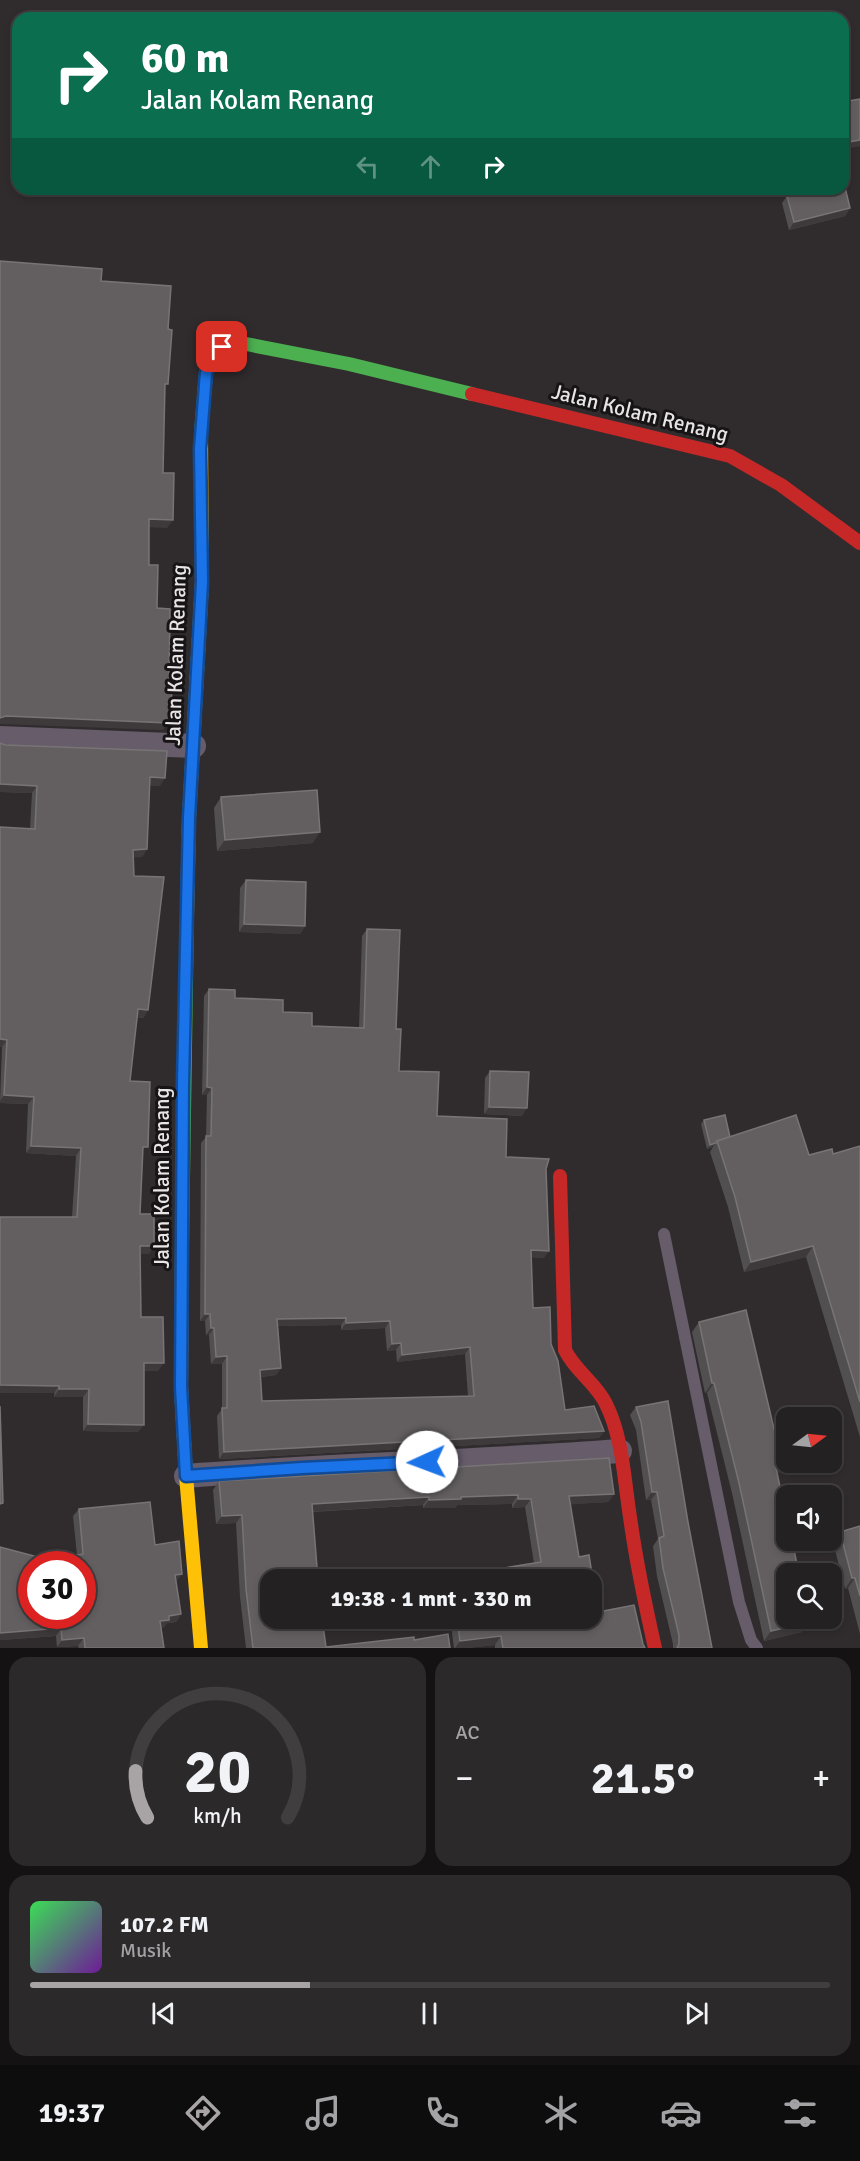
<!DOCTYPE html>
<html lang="id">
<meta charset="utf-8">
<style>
body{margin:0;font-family:Signika,sans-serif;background:#2c292a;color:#f1f3f6;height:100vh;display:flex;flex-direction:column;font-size:22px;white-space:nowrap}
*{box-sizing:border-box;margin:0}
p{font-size:20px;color:#a3a3a5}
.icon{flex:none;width:33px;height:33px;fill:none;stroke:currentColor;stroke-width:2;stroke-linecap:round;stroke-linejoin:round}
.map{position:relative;height:1648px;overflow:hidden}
.details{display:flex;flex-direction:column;gap:9px;padding:9px;background:#141213;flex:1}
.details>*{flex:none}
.top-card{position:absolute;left:12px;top:12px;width:837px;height:183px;border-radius:18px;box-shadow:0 3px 9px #0003,0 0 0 2px #413e40;background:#0b6e4f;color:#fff;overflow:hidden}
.needle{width:39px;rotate:75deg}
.buttons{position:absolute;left:776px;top:1407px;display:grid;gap:12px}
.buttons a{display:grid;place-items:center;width:66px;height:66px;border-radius:12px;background:#242122;box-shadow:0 3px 9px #0003,0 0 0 2px #413e40;font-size:30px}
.speed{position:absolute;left:18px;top:1551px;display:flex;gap:12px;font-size:30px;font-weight:700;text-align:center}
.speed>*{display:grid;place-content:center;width:78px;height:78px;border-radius:50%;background:#242122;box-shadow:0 3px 9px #0003,0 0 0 2px #413e40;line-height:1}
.speed .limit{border:9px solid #d22;background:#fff;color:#111}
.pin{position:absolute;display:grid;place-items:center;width:51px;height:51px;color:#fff;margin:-26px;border-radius:12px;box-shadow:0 3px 9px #0006}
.me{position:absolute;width:66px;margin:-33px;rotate:268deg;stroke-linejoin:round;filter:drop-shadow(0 0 4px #0008)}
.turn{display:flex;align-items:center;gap:21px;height:126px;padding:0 30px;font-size:27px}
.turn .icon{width:78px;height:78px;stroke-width:2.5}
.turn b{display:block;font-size:42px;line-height:51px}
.lanes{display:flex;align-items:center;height:57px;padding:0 30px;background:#0003;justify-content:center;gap:30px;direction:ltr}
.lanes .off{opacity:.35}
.big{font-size:45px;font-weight:700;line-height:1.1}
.details .widget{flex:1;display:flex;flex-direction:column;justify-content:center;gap:9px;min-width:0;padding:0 21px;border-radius:18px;background:#2c292a}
.details .dial{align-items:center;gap:0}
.dial svg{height:156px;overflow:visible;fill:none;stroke:#413e40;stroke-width:7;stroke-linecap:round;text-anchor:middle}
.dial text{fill:#f1f3f6;stroke:none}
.song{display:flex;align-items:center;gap:18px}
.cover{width:72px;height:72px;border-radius:9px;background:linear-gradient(135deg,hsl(130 70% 55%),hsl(280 70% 35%))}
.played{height:6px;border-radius:3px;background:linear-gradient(90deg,#a8a4a6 35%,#413e40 35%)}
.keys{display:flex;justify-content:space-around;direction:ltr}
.heat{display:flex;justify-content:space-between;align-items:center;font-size:33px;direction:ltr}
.details .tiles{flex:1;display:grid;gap:9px;grid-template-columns:1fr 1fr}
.widget:last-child{grid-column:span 2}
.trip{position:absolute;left:260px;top:1569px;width:342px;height:60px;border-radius:18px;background:#242122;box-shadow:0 3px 9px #0003,0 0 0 2px #413e40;font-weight:700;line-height:60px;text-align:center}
.menu{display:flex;height:96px;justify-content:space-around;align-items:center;background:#0e0d0e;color:#a3a3a5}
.menu .icon{width:42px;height:42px}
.menu .on{color:#a8a4a6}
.menu b{font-size:27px;color:#f1f3f6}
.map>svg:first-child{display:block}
</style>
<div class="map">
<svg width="860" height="1648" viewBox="0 0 860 1648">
<rect width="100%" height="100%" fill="#302c2e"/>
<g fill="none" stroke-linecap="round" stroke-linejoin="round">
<polyline stroke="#665c6a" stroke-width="12" points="664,1234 739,1602 751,1640 757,1648"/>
<g stroke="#665c6a" stroke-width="24">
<polyline points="0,738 194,746"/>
<path d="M186 1476C330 1465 476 1462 620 1451"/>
</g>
<g stroke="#4caf50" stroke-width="14">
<polyline points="201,433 206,373 213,358 222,347 241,343 349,364 472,394"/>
<polyline points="182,1245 187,916"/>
</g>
<g stroke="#ffc107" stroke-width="14">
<polyline points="187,916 189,818 202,582 201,433"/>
<polyline points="182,1245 181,1387 186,1476 201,1648"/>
</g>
<g stroke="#c62828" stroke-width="14">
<polyline points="472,394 730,456 781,485 860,543"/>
<path d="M560 1176 565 1350C575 1371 596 1383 606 1404 623 1438 624 1480 630 1517 636 1561 645 1604 655 1648"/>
</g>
</g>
<g fill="#524f50" fill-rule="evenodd">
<polygon points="801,189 843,189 850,208 845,216 789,230 782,203 787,196 798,193"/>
<polygon points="0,743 160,786 150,785 147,849 142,857 133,857 134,876 148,1010 143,1018 137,1017 130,1081 143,1154 140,1214 149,1254 140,1254 141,1317 158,1371 144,1371 138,1432 83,1431 83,1397 54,1397 72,1217 76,1156 26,1153 28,1104 0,1103 2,1047 0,1047 0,827 30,829 32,793 0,792"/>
<polygon points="221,797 313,843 217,851 214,808"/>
<polygon points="246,880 305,926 300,934 239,932 240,888"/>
<path d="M367 929 396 1029 399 1071 437 1116 506 1157 546 1169 544 1258 531 1257 533 1308 551 1344 565 1410 604 1431 599 1438 219 1459 217 1416 222 1409V1364H211L209 1335H206L205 1321H200L201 1143 206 1137 207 1095H202L204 996 209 989 235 998 283 1012 312 1026 359 1028 362 936ZM341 1325V1330L385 1328 387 1351 396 1350 397 1362 465 1354 468 1397 262 1401 261 1377 276 1375 281 1368 277 1326Z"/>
<polygon points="490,1071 522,1116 484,1114 485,1078"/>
<polygon points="704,1120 730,1137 809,1155 833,1154 860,1146 860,1437 806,1257 744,1272 728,1207 710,1152 713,1147 707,1149 701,1124"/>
<polygon points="699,1322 777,1475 802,1632 764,1641 732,1493 707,1393 705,1393 692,1332"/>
<polygon points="636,1407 688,1522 712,1648 673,1648 673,1644 657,1576 653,1546 658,1539 651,1500 646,1500 636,1430 630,1415"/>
<polygon points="609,1458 614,1494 608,1502 570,1504 579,1557 589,1555 598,1612 634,1605 643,1644 645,1648 495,1648 495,1645 467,1648 454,1648 450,1618 591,1618 591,1580 492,1580 492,1577 498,1569 534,1563 525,1507 512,1508 512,1504 457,1505 455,1508 423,1508 423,1505 312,1512 318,1580 270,1580 270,1618 322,1618 326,1647 414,1637 414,1640 448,1634 450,1648 246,1648 240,1597 236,1523 216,1524 213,1490 219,1481"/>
<polygon points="79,1509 155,1545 176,1582 181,1614 176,1622 167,1623 164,1627 161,1628 164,1648 79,1648 78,1646 57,1647 56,1636 0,1640 0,1547 49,1560 77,1555 73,1516"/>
<polygon points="860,1526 860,1634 848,1588 845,1589 833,1542 840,1532"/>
</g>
<g fill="#3e3a3c">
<polygon points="860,140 860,146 843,150 843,143"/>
<polygon points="850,208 845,216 789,230 794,222"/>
<polygon points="149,519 173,520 167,528 144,527"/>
<polygon points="6,716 169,717 171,717 163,730 0,724 0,718"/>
<polygon points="150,777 165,778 160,786 145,785"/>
<polygon points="0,784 37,786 32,793 0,792"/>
<polygon points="320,832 313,843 217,851 225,840"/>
<polygon points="147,849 142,857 128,858 133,850"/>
<polygon points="244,924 305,926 300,934 239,932"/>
<polygon points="138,1009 148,1010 143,1018 133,1016"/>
<polygon points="0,1039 7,1040 2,1047 0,1047"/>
<polygon points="207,1087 212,1088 207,1095 202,1095"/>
<polygon points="4,1095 34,1097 28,1104 0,1103 0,1101"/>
<polygon points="489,1107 527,1108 522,1116 484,1114"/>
<polygon points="716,1143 713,1147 707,1149 710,1145"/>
<polygon points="31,1146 81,1148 76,1156 26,1153"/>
<polygon points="140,1246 154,1246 149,1254 135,1254"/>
<polygon points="813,1246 806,1257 744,1272 751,1262"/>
<polygon points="531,1250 549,1251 544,1258 526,1257"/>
<polygon points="205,1314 210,1314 205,1321 200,1321"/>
<polygon points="346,1318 341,1325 272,1326 277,1319"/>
<polygon points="390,1321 385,1328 341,1330 346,1323"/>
<polygon points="211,1328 214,1328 209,1335 206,1335"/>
<polygon points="401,1343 396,1350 387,1351 392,1344"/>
<polygon points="470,1347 465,1354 397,1362 402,1355"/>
<polygon points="227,1356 222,1364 211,1364 216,1357"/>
<polygon points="144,1363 164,1363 158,1371 138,1371"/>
<polygon points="281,1368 276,1375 255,1378 260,1370"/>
<polygon points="712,1383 714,1383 707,1393 705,1393"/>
<polygon points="0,1385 59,1386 54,1393 0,1393"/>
<polygon points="59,1389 89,1389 83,1397 54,1397"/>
<polygon points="88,1424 144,1425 138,1432 83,1431"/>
<polygon points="604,1431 599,1438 219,1459 224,1452"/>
<polygon points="783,1467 776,1477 776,1468"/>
<polygon points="652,1492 657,1492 651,1500 646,1500"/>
<polygon points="614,1494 608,1502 563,1505 569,1496"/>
<polygon points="518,1495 512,1504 457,1505 455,1508 423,1508 429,1500 461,1497"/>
<polygon points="429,1497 423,1505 306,1512 312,1504"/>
<polygon points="518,1499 531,1499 525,1507 512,1508"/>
<polygon points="242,1515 236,1523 216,1524 222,1516"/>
<polygon points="182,1574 176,1582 169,1583 175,1575"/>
<polygon points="852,1578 855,1578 848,1588 845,1589"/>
<polygon points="181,1614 176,1622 167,1623 164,1627 155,1629 160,1621 169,1616"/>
<polygon points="810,1622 802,1632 764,1641 771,1631"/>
<polygon points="61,1628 56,1636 0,1640 0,1633"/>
<polygon points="501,1636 495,1645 467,1648 455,1648 460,1641"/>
<polygon points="84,1638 78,1646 57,1647 62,1640"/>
</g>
<g fill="#635f60" stroke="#787475" stroke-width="1.5" fill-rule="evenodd">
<polygon points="860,99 860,140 843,143 843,102"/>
<polygon points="843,179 850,208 794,222 787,196 805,192 805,189 843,189"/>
<polygon points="0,261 102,269 101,281 171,286 168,329 172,330 168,384 165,384 163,473 174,473 173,520 149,519 149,565 158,565 157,608 170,609 169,681 172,681 171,717 169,717 168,723 6,716 0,718"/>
<polygon points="0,743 5,745 167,751 165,778 150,777 147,849 133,850 134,876 164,877 148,1010 138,1009 130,1081 150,1082 148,1147 143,1147 140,1214 154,1214 154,1246 140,1246 141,1317 163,1317 164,1363 144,1363 144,1425 88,1424 89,1389 59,1389 59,1386 0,1385 0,1217 77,1217 81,1148 31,1146 34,1097 4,1095 7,1040 0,1039 0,827 35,829 37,786 0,784"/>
<polygon points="317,790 320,832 225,840 221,797"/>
<polygon points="246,880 306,882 305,926 244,924"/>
<path d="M367 929 400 930 396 1029H401L399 1071 439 1072 437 1116 507 1119 506 1157 549 1159 546 1169 549 1251 531 1250 533 1308 550 1307 551 1344 558 1361 565 1410 594 1406 604 1431 224 1452 222 1408H227V1356L216 1357 214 1328H211L210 1314H205L206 1136H211L212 1088 207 1087 209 989 235 990V998L283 1000V1012L312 1013V1026L364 1028ZM346 1318V1323L390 1321 392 1344 401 1343 402 1355 470 1347 474 1396 262 1401 260 1370 281 1368 277 1319Z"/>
<polygon points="490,1071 529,1072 527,1108 489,1107"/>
<polygon points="725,1115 730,1137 717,1141 716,1143 710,1145 704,1120"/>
<polygon points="796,1115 809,1155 832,1149 833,1154 860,1146 860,1402 813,1246 751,1262 735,1197 717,1141"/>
<polygon points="746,1310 783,1467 776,1468 786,1515 786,1540 792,1540 799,1574 786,1574 786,1618 809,1618 810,1622 771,1631 739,1483 714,1383 712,1383 699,1322"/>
<polygon points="668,1401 688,1522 712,1648 677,1648 679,1644 679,1635 663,1568 659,1538 664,1536 657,1492 652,1492 641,1422 636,1407"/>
<polygon points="0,1406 3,1503 0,1504"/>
<polygon points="609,1458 614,1494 569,1496 579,1557 589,1555 598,1612 634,1605 643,1644 645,1648 503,1648 501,1636 460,1641 457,1618 591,1618 591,1580 500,1580 498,1569 541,1562 531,1499 518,1499 518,1495 461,1497 461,1499 429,1500 429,1497 312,1504 318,1580 270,1580 270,1618 322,1618 326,1647 414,1637 414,1640 448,1634 450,1648 253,1648 246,1589 242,1515 222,1516 219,1481"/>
<path d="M150 1502 155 1545 179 1541 182 1574 175 1575 181 1614 169 1616V1620L160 1621 164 1648H85L84 1638 62 1640 61 1628 0 1633V1547L49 1560 83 1554 79 1509ZM32 1564H82V1616H32Z"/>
<polygon points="860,1526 860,1596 855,1578 852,1578 840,1532"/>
</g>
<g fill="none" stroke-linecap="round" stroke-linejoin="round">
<g stroke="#114b97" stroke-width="15">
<polyline id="route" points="222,347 213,358 206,373 200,449 202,582 189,818 183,1083 181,1387 186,1476 302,1468 427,1462"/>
</g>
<use href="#route" stroke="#1a73e8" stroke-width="10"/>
</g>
<g text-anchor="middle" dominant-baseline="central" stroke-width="6" stroke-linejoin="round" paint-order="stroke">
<g font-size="21" fill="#e9e4e6" stroke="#171415">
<text transform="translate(640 413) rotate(14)">Jalan Kolam Renang</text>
<text transform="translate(176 655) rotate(-88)">Jalan Kolam Renang</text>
<text transform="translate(162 1178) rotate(-90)">Jalan Kolam Renang</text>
</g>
</g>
</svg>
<div class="buttons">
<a><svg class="needle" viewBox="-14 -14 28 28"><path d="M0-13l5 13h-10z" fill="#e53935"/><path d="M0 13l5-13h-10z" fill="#a3a3a5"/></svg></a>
<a><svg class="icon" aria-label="sound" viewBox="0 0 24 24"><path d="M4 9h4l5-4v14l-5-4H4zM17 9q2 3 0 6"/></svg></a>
<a><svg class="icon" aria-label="search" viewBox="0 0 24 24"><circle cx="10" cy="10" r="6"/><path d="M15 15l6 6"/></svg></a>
</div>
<div class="speed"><div class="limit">30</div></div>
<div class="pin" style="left:222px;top:347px;background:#d93025"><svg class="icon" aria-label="arrive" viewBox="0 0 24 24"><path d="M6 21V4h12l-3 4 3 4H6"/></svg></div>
<svg class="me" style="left:427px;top:1462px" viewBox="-20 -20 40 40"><circle r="19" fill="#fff"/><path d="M0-13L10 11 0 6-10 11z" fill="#1a73e8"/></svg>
<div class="trip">19:38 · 1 mnt · 330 m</div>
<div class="top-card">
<div class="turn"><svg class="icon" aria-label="right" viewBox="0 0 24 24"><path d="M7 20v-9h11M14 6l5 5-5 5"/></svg><div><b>60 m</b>Jalan Kolam Renang</div></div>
<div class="lanes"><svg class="icon off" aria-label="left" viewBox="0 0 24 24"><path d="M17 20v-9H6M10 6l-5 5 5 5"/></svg><svg class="icon off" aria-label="ahead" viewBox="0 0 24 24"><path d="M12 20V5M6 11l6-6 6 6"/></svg><svg class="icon" aria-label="right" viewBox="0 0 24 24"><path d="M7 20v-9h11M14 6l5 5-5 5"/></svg></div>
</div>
</div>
<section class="details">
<div class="tiles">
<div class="widget dial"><svg viewBox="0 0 100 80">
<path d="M14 69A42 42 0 1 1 86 69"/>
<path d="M14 69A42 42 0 0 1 8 45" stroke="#a8a4a6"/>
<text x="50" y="56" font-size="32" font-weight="700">20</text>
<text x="50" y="72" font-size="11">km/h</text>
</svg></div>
<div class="widget"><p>AC</p>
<div class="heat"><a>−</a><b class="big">21.5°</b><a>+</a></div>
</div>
<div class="widget">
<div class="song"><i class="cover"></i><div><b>107.2 FM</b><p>Musik</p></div></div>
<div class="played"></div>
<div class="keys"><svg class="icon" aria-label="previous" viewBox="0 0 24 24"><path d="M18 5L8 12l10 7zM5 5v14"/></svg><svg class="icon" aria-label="pause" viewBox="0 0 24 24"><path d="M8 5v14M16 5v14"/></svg><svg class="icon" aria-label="next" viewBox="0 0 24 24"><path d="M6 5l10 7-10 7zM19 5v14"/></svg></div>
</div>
</div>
</section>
<nav class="menu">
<b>19:37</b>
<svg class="icon on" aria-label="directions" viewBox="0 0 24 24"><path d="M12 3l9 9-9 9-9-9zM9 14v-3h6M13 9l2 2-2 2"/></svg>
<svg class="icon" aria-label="music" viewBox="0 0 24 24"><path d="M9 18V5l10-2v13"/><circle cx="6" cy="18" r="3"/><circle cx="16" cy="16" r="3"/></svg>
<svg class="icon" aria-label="phone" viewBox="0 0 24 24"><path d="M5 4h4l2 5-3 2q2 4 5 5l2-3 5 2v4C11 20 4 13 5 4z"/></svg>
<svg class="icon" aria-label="climate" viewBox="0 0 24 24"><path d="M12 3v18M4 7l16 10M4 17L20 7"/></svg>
<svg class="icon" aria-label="car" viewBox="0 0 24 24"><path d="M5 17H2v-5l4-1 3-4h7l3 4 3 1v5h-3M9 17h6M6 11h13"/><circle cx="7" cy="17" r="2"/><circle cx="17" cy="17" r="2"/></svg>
<svg class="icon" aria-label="filters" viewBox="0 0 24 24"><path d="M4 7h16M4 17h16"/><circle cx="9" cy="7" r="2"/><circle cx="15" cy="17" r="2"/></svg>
</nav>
